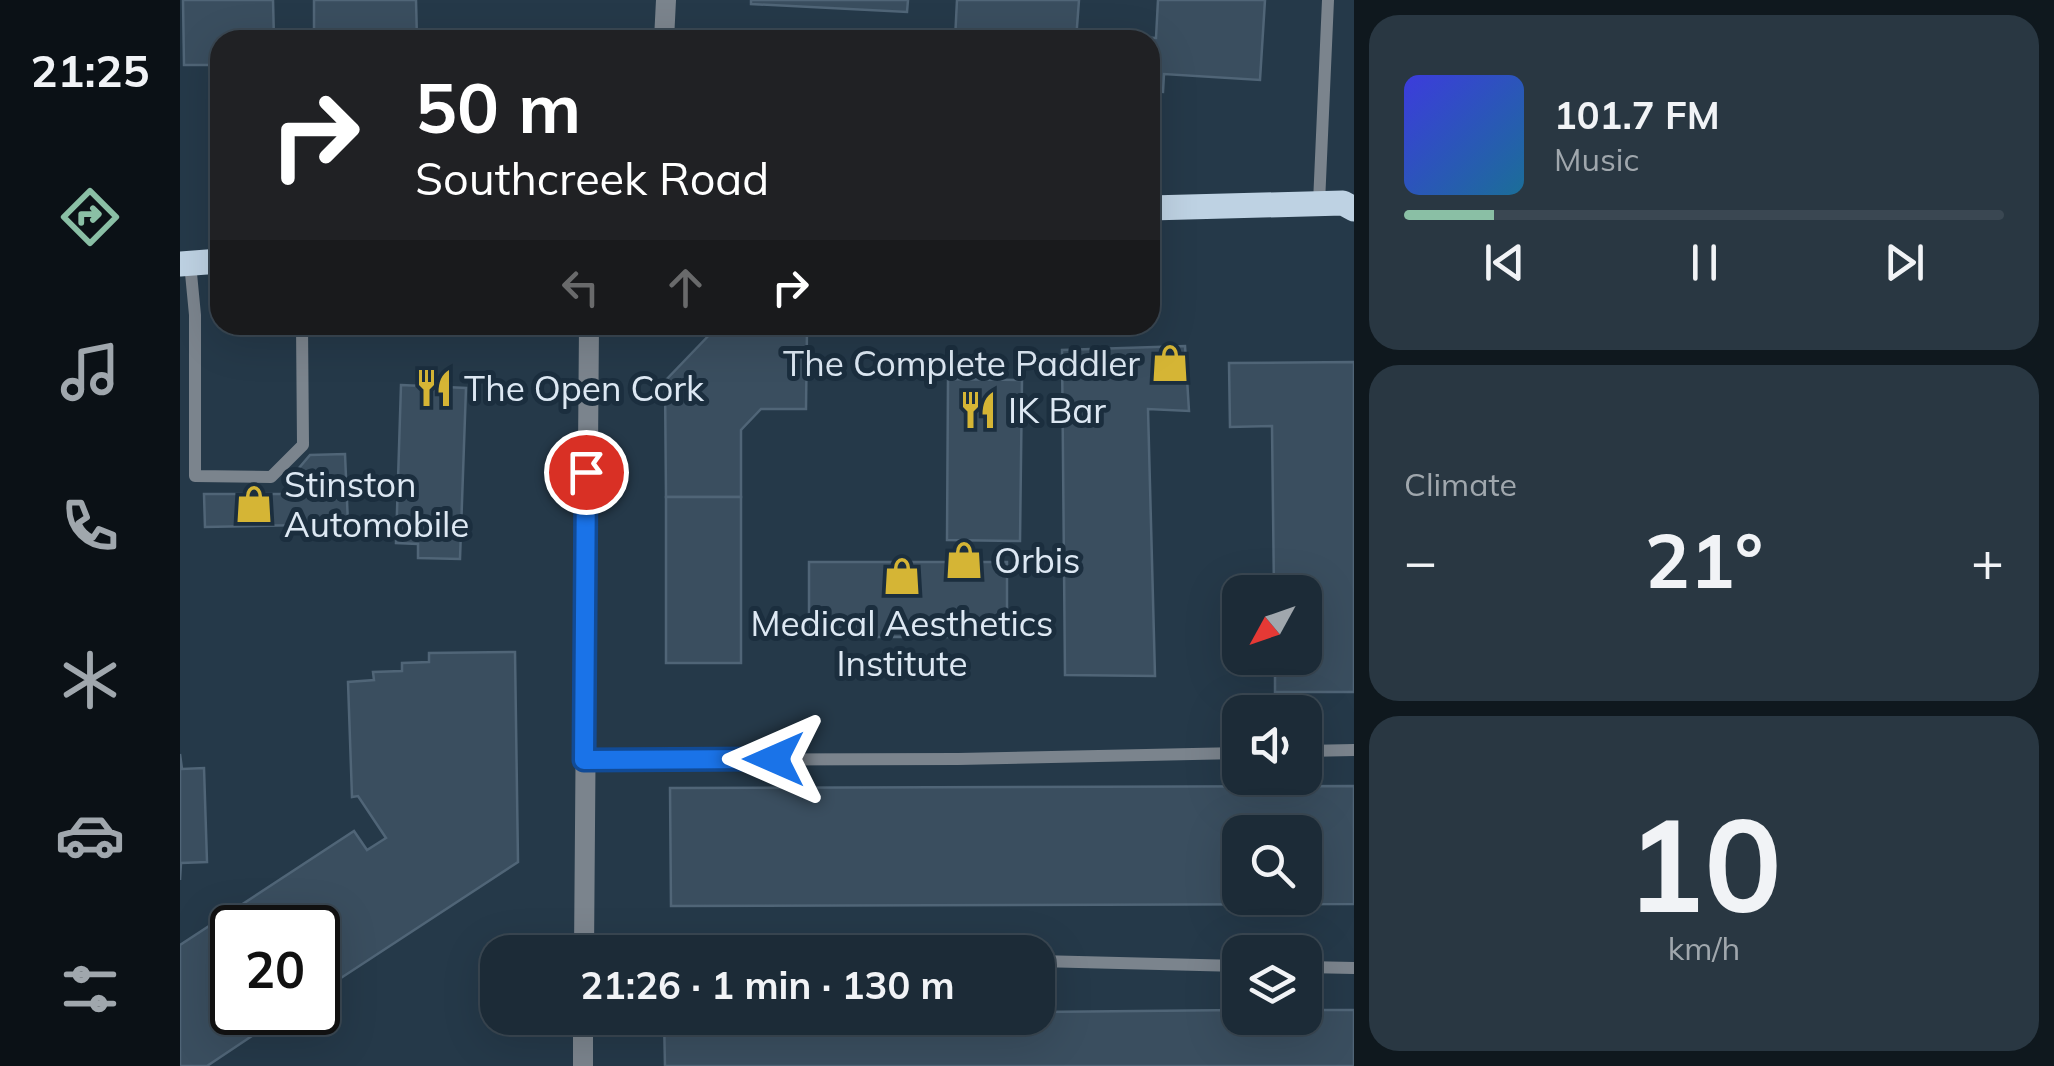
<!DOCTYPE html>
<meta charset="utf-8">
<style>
body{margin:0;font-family:Mulish,sans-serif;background:#293742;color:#f1f3f6;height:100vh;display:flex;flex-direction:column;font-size:38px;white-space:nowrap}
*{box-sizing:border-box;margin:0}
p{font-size:32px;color:#a0a7ad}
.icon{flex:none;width:55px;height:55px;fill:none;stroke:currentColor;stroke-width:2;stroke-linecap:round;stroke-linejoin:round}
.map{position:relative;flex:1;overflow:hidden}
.sheet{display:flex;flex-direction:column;gap:15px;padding:15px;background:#0f181e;width:700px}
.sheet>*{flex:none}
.banner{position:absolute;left:30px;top:30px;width:950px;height:305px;border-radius:30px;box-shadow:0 10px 40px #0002,0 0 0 2px #3a4752;background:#202124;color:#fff;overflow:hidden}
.needle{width:65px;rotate:230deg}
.tools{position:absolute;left:1042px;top:575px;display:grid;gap:20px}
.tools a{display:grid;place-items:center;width:100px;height:100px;border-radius:20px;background:#1c2b37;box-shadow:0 10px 40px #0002,0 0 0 2px #3a4752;font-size:50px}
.speed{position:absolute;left:30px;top:905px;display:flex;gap:20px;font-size:50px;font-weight:700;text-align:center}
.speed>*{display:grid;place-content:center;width:130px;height:130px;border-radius:50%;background:#1c2b37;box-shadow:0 10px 40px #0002,0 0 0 2px #3a4752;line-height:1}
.speed .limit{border:5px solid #111;border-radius:15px;background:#fff;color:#111}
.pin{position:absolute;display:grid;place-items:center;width:85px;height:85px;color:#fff;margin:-42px;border:5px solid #fff;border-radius:50%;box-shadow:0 2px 10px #0007}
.me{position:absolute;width:110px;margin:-55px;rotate:270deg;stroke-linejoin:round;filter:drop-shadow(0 0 8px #0008)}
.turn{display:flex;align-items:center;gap:35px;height:210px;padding:0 40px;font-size:45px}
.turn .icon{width:130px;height:130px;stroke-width:2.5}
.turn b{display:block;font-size:70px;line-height:85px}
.lanes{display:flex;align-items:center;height:95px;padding:0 40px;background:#0003;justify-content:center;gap:50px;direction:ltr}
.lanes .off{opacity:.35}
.big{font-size:75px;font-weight:700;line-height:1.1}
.sheet .card{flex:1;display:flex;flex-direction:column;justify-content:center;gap:15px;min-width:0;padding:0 35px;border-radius:30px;background:#293742}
.sheet .dial{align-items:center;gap:0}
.dial b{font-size:130px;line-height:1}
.song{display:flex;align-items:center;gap:30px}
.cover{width:120px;height:120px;border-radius:15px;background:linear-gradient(135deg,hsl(240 70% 55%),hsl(200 70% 35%))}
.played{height:10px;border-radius:5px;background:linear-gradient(90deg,#8abfa5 15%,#3a4752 15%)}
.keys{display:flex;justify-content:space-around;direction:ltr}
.heat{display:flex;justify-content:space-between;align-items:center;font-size:55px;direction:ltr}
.trip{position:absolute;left:300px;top:935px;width:575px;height:100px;border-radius:30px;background:#1c2b37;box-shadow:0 10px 40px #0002,0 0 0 2px #3a4752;font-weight:700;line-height:100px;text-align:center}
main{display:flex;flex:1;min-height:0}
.tabs{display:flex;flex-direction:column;width:180px;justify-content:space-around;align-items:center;background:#0b1116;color:#a0a7ad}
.tabs .icon{width:70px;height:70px}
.tabs .current{color:#8abfa5}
.tabs b{font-size:45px;color:#f1f3f6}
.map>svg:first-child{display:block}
</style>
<main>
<nav class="tabs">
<b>21:25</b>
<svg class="icon current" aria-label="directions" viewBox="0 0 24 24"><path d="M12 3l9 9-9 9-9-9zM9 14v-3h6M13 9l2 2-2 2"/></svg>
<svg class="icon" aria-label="music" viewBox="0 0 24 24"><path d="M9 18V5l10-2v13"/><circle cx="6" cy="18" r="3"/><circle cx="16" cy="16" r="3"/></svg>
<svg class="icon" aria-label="phone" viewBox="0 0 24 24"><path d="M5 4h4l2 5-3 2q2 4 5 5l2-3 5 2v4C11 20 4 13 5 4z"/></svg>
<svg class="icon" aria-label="climate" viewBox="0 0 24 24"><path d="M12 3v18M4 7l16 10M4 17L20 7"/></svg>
<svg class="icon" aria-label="car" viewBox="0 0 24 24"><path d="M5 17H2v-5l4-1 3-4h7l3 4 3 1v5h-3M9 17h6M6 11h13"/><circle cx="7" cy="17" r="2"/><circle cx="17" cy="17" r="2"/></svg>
<svg class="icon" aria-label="filters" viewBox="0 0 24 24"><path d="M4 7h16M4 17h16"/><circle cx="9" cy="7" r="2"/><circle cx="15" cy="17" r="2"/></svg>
</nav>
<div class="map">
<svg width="1174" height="1066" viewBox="0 0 1174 1066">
<rect width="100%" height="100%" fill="#253949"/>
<g fill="#3a4e5f" stroke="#506577" stroke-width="2.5" fill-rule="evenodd">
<polygon points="3,0 93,0 94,40 40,40 40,65 4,65"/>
<polygon points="134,0 236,0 237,40 134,40"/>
<polygon points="571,0 728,0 727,12 571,4"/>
<polygon points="777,0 899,0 896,40 775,40"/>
<polygon points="978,0 1085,0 1080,80 984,74 983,92 970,91 970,40 939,40 939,36 976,38"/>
<polygon points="535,329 627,330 626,409 581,409 561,430 561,497 486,497 485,381"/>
<polygon points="1005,346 1009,411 968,409 975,676 885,675 882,350"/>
<polygon points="1174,362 1174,692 1095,692 1095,658 1125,658 1125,592 1094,592 1092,426 1050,427 1049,363"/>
<polygon points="768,379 842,380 840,541 767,540"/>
<polygon points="221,385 286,388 280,559 238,558 238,544 216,543"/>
<polygon points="165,454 168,524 25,527 24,494 120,494 119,468 130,455"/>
<rect x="486" y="497" width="75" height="166"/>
<rect x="629" y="562" width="198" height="75"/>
<polygon points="335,652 338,862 138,993 138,928 52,928 52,1012 108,1012 27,1066 0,1066 0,945 174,831 187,850 206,838 178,796 172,797 168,682 194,680 193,672 222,671 222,663 249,662 249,653"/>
<polygon points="0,754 2,769 24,768 27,862 1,863 0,880"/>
<path d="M1174 786V904L491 906 490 788ZM1060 832H1125V898H1060Z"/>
<polygon points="1060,1010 1060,1018 1125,1018 1125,1010 1174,1010 1174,1066 485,1066 484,1018 858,1018 858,1012"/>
</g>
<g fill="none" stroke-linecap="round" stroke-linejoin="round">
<g stroke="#7b848d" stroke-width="12">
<polyline points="1139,203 1148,0"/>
<polyline points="10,263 15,315 15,476 91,477 123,445 122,325"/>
<polyline points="1125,751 1174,750"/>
<polyline points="404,760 778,759 1060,753"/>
<polyline points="858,961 1060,966"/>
<polyline points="1125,967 1174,968"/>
</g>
<g stroke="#7b848d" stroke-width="20">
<polyline points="484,40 486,0"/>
<polyline points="404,952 409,325"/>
<polyline points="403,1066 403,1018"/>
</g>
<g stroke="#bed2e3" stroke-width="25">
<polyline points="970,208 1163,203 1174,209"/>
<polyline points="0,264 40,261"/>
</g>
</g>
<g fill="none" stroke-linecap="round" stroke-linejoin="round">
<g stroke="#114b97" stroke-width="25">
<polyline id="route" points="406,472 404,760 594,759"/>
</g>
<use href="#route" stroke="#1a73e8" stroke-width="18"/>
</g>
<defs>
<g id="shop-bare" transform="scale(3)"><path d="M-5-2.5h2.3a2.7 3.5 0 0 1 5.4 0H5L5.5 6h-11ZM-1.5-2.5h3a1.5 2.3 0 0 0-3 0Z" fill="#d5b535" stroke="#1b2e3e" stroke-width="2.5" paint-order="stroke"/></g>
<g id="restaurant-bare" transform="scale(3)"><path d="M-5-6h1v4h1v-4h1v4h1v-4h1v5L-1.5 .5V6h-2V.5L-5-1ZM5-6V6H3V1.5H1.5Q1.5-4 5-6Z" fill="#d5b535" stroke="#1b2e3e" stroke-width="2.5" paint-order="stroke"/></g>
</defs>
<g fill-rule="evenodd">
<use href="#shop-bare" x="990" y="363"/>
<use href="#restaurant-bare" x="254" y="388"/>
<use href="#restaurant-bare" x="798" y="410"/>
<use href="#shop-bare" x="74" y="504"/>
<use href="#shop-bare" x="784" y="560"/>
<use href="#shop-bare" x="722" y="576"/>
</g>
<g text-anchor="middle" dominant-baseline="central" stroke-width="10" stroke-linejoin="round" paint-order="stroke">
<g font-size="35" fill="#dde8f3" stroke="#1b2e3e" text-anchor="start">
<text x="960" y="363" text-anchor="end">The Complete Paddler</text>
<text x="284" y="388">The Open Cork</text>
<text x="828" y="410">IK Bar</text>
<text x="104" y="484">Stinston<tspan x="104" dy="40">Automobile</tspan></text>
<text x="814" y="560">Orbis</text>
<text x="722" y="623" text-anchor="middle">Medical Aesthetics<tspan x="722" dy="40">Institute</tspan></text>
</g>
</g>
</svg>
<div class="tools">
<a><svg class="needle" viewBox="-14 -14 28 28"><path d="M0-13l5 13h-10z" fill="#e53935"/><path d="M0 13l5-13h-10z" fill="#a0a7ad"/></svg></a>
<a><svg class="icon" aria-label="sound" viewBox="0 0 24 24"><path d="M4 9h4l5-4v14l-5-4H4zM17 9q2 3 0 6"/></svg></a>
<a><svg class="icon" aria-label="search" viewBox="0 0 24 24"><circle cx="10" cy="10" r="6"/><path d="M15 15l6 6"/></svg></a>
<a><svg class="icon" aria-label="layers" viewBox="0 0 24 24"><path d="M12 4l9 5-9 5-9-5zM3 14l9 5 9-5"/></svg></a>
</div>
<div class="speed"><div class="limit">20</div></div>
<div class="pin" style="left:406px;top:472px;background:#d93025"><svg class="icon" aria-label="arrive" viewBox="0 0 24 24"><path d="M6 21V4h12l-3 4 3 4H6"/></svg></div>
<svg class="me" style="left:594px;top:759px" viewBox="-20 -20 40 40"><path d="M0-17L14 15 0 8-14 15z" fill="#1a73e8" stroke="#fff" stroke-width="4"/></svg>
<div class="trip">21:26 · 1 min · 130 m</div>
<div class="banner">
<div class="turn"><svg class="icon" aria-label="right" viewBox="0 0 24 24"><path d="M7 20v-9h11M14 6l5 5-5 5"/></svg><div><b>50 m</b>Southcreek Road</div></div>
<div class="lanes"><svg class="icon off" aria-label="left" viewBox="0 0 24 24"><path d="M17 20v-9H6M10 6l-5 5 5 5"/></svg><svg class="icon off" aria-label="ahead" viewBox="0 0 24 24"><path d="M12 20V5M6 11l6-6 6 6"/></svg><svg class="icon" aria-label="right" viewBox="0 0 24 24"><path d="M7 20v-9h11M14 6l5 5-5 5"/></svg></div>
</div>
</div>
<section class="sheet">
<div class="card">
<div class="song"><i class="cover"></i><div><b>101.7 FM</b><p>Music</p></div></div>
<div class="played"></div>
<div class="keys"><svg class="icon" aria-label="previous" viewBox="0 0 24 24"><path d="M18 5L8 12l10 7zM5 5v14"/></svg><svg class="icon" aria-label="pause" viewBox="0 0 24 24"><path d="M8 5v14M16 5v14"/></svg><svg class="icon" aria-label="next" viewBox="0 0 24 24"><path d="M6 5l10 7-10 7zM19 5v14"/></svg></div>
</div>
<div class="card"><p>Climate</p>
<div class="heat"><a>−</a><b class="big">21°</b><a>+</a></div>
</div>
<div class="card dial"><b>10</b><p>km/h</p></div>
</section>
</main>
